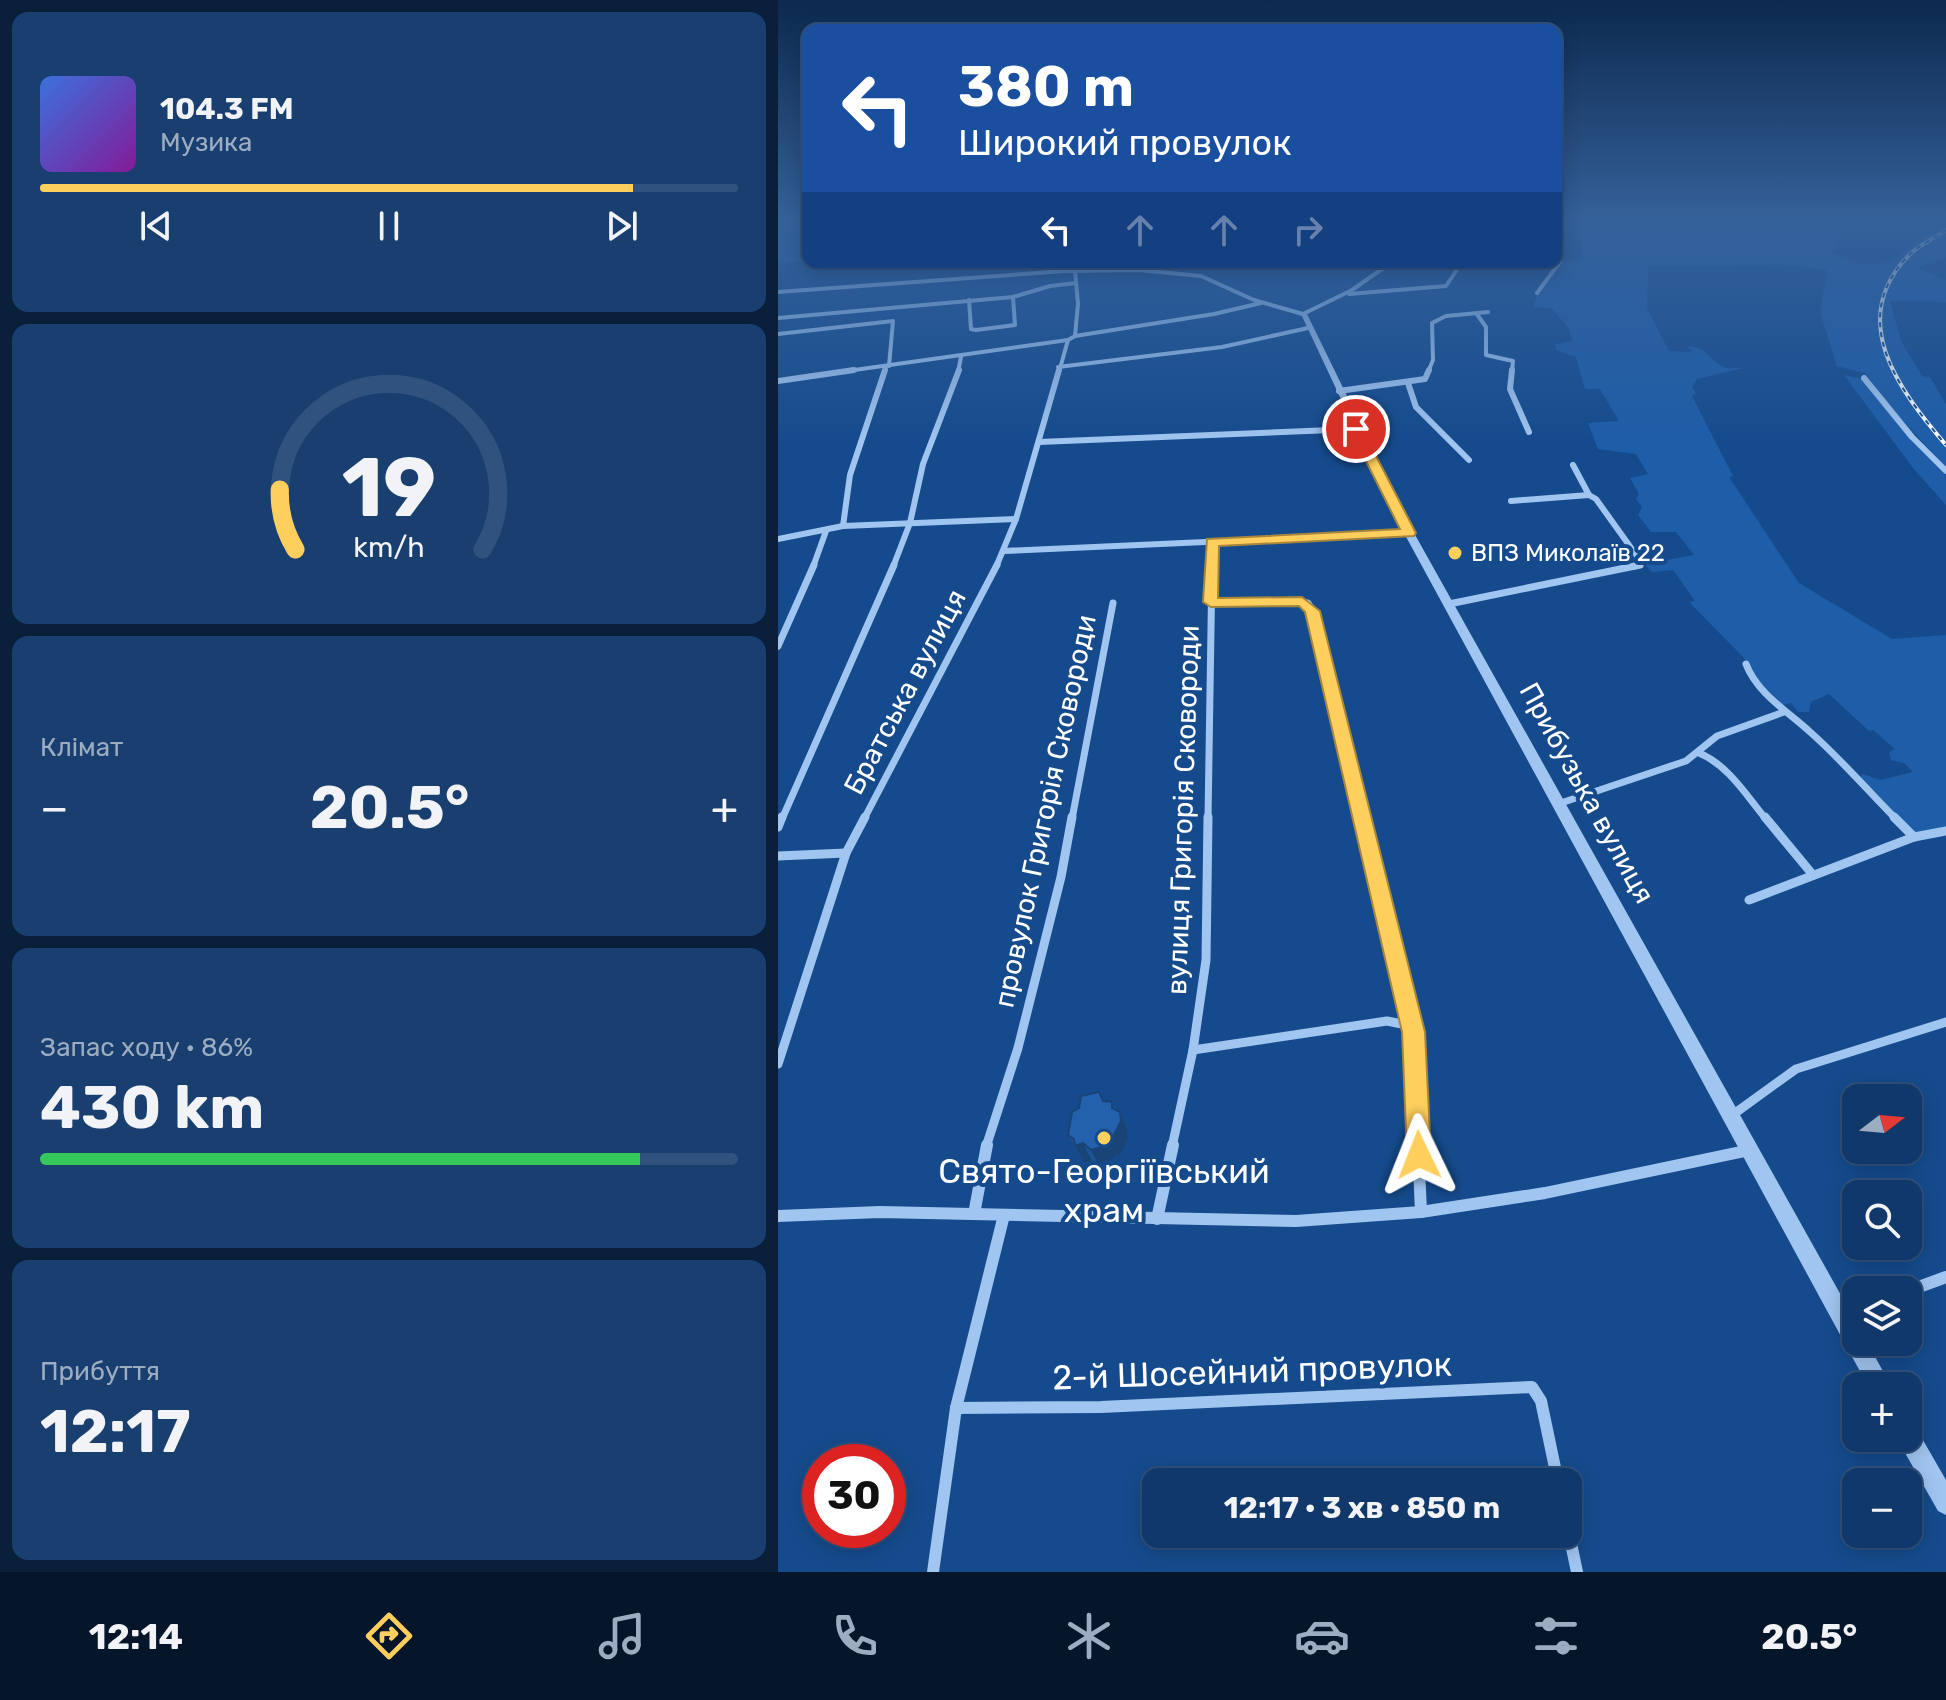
<!DOCTYPE html>
<html lang="uk">
<meta charset="utf-8">
<style>
body{margin:0;font-family:Rubik,sans-serif;background:#193f70;color:#f1f3f6;height:100vh;display:flex;flex-direction:column;font-size:30px;white-space:nowrap}
*{box-sizing:border-box;margin:0}
p{font-size:26px;color:#9cacc1}
.icon{flex:none;width:44px;height:44px;fill:none;stroke:currentColor;stroke-width:2;stroke-linecap:round;stroke-linejoin:round}
.map{position:relative;flex:1;overflow:hidden}
.drawer{display:flex;flex-direction:column;gap:12px;padding:12px;background:#091f3a;width:778px}
.drawer>*{flex:none}
.top-card{position:absolute;left:24px;top:24px;width:760px;height:244px;border-radius:16px;box-shadow:0 4px 20px #0003,0 0 0 2px #30527e;background:#1a4fa0;color:#fff;overflow:hidden}
.needle{width:52px;rotate:74deg}
.controls{position:absolute;left:1064px;top:1084px;display:grid;gap:16px}
.controls a{display:grid;place-items:center;width:80px;height:80px;border-radius:16px;background:#10386a;box-shadow:0 4px 20px #0003,0 0 0 2px #30527e;font-size:40px}
.speed{position:absolute;left:24px;top:1444px;display:flex;gap:16px;font-size:40px;font-weight:700;text-align:center}
.speed>*{display:grid;place-content:center;width:104px;height:104px;border-radius:50%;background:#10386a;box-shadow:0 4px 20px #0003,0 0 0 2px #30527e;line-height:1}
.speed .limit{border:12px solid #d22;background:#fff;color:#111}
.pin{position:absolute;display:grid;place-items:center;width:68px;height:68px;color:#fff;margin:-34px;border:4px solid #fff;border-radius:50%;box-shadow:0 2px 8px #0007}
.me{position:absolute;width:88px;margin:-44px;rotate:358deg;stroke-linejoin:round;filter:drop-shadow(0 0 6px #0008)}
.turn{display:flex;align-items:center;gap:28px;height:168px;padding:0 24px;font-size:36px}
.turn .icon{width:104px;height:104px;stroke-width:2.5}
.turn b{display:block;font-size:56px;line-height:68px}
.lanes{display:flex;align-items:center;height:76px;padding:0 24px;background:#0003;justify-content:center;gap:40px;direction:ltr}
.lanes .off{opacity:.35}
.big{font-size:60px;font-weight:700;line-height:1.1}
.drawer .tile{flex:1;display:flex;flex-direction:column;justify-content:center;gap:12px;min-width:0;padding:0 28px;border-radius:16px;background:#193f70}
.drawer .dial{align-items:center;gap:0}
.dial svg{height:208px;overflow:visible;fill:none;stroke:#30527e;stroke-width:7;stroke-linecap:round;text-anchor:middle}
.dial text{fill:#f1f3f6;stroke:none}
.song{display:flex;align-items:center;gap:24px}
.cover{width:96px;height:96px;border-radius:12px;background:linear-gradient(135deg,hsl(220 70% 55%),hsl(290 70% 35%))}
.played{height:8px;border-radius:4px;background:linear-gradient(90deg,#ffcf5e 85%,#30527e 85%)}
.keys{display:flex;justify-content:space-around;direction:ltr}
.heat{display:flex;justify-content:space-between;align-items:center;font-size:44px;direction:ltr}
.charge{height:12px;border-radius:6px;background:linear-gradient(90deg,#34c759 86%,#30527e 0)}
.trip{position:absolute;left:364px;top:1468px;width:440px;height:80px;border-radius:16px;background:#10386a;box-shadow:0 4px 20px #0003,0 0 0 2px #30527e;font-weight:700;line-height:80px;text-align:center}
.tab-bar{display:flex;height:128px;justify-content:space-around;align-items:center;background:#06162a;color:#9cacc1}
.tab-bar .icon{width:56px;height:56px}
.tab-bar .on{color:#ffcf5e}
.tab-bar b{font-size:36px;color:#f1f3f6}
main{display:flex;flex:1;min-height:0}
.map>svg:first-child{display:block}
</style>
<main>
<section class="drawer">
<div class="tile">
<div class="song"><i class="cover"></i><div><b>104.3 FM</b><p>Музика</p></div></div>
<div class="played"></div>
<div class="keys"><svg class="icon" aria-label="previous" viewBox="0 0 24 24"><path d="M18 5L8 12l10 7zM5 5v14"/></svg><svg class="icon" aria-label="pause" viewBox="0 0 24 24"><path d="M8 5v14M16 5v14"/></svg><svg class="icon" aria-label="next" viewBox="0 0 24 24"><path d="M6 5l10 7-10 7zM19 5v14"/></svg></div>
</div>
<div class="tile dial"><svg viewBox="0 0 100 80">
<path d="M14 69A42 42 0 1 1 86 69"/>
<path d="M14 69A42 42 0 0 1 8 46" stroke="#ffcf5e"/>
<text x="50" y="56" font-size="32" font-weight="700">19</text>
<text x="50" y="72" font-size="11">km/h</text>
</svg></div>
<div class="tile"><p>Клімат</p>
<div class="heat"><a>−</a><b class="big">20.5°</b><a>+</a></div>
</div>
<div class="tile"><p>Запас ходу · 86%</p><b class="big">430 km</b><div class="charge"></div></div>
<div class="tile"><p>Прибуття</p><b class="big">12:17</b></div>
</section>
<div class="map">
<svg width="1168" height="1572" viewBox="0 0 1168 1572">
<rect width="100%" height="100%" fill="#154b8d"/>
<g fill="#1e5da7">
<polygon points="0,222 30,222 30,260 0,263"/>
<path d="M778 222H986L1018 232 1050 222H1094L1065 233 1058 249 1051 251C1118 285 1115 247 1168 225V258L1138 267 1168 280V302L1112 301 1123 341 1144 376 1152 377 1168 404V467L1114 409 1087 373 1059 366 1042 312 1049 270 1006 265 870 266 869 308 891 351 912 352 915 351 909 347C927 345 931 360 946 367 953 370 958 367 965 368L919 379 914 387 918 394 914 396 955 476 951 477 1021 583 1114 639 1168 635V829L1144 834 1133 832 1081 777 1085 774 1102 780 1135 772 1126 763 1113 760 1111 752 1117 749 1095 730 1091 731 1051 694 1033 702 1031 712H1020L1013 703 1005 705 972 672 966 658 911 602 917 601 895 570 874 572 867 564 916 555 898 532H873L860 515 864 507 858 499 861 494 852 478 870 474 858 454 820 449 810 423 841 421 822 389H807L798 357 779 350 777 344 795 341 789 326 773 308 755 307 760 293 783 260H804V242L791 231 778 229Z"/>
<polygon points="1066,375 1084,379 1130,437 1168,475 1168,505 1135,468"/>
</g>
<g fill="none" stroke-linecap="round" stroke-linejoin="round">
<g stroke="#a0c5f0" stroke-width="4">
<polyline points="297,270 300,304 297,336"/>
<polyline points="0,292 287,271 361,270 423,276 476,300 525,314 574,290 614,262"/>
<polyline points="759,293 782,262 778,249"/>
<polyline points="571,294 668,286 684,262"/>
<polyline points="191,300 193,329 198,330 237,325 235,297"/>
<polyline points="698,313 708,327 708,355 735,361 734,372"/>
<polyline points="0,318 235,297 272,286 298,283"/>
<polyline points="0,334 115,321 111,366"/>
<polyline points="280,367 444,347 530,328"/>
<polyline points="62,372 290,340 297,336 436,314 483,303"/>
<polyline points="106,372 108,367"/>
<polyline points="180,372 183,357"/>
<polyline points="281,372 290,340"/>
<polyline points="650,372 655,360 654,323 668,316 710,312"/>
</g>
<g stroke="#a0c5f0" stroke-width="6">
<polyline points="734,370 732,389 751,432"/>
<polyline points="1086,378 1134,437 1168,471"/>
<polyline points="0,381 76,370"/>
<polyline points="630,383 638,407 691,460"/>
<polyline points="561,391 647,379 651,370"/>
<polyline points="261,442 578,429"/>
<polyline points="795,465 811,495 818,499 861,559 862,565 855,567"/>
<polyline points="733,501 811,495"/>
<polyline points="65,526 72,475 107,370"/>
<polyline points="0,539 65,526 238,519"/>
<polyline points="226,551 631,533"/>
<polyline points="35,567 48,531"/>
<polyline points="115,567 132,523 145,464 181,370"/>
<polyline points="218,567 238,519 281,370"/>
<polyline points="434,567 434,542"/>
</g>
<g stroke="#a0c5f0" stroke-width="7">
<polyline points="433,602 530,603 535,611 584,819"/>
<polyline points="671,604 862,565"/>
<polyline points="0,646 36,565"/>
<path d="M968 664C979 693 1009 711 1031 731 1062 758 1089 790 1118 819"/>
<path d="M921 753C950 765 968 795 988 819"/>
<polyline points="780,804 908,761 939,736 1006,712"/>
<polyline points="4,819 116,565"/>
<polyline points="86,819 219,565"/>
<polyline points="294,819 335,603"/>
<polyline points="430,819 434,565"/>
</g>
<g stroke="#a0c5f0" stroke-width="9">
<polyline points="584,817 635,1032 640,1147"/>
<polyline points="987,817 1035,875"/>
<polyline points="1116,817 1136,837"/>
<polyline points="0,827 4,817"/>
<polyline points="0,856 68,853"/>
<polyline points="971,900 1136,837 1168,831"/>
<polyline points="415,1050 609,1021 634,1026"/>
<polyline points="0,1064 68,853 87,817"/>
<polyline points="953,1116 1018,1069 1168,1022"/>
<polyline points="208,1147 240,1048 283,877 294,817"/>
<polyline points="394,1147 415,1050 428,960 430,817"/>
</g>
<g stroke="#a0c5f0" stroke-width="12">
<polyline points="640,1145 643,1212"/>
<polyline points="196,1214 209,1145"/>
<polyline points="0,1216 102,1212 518,1221 643,1212 767,1193 972,1150"/>
<polyline points="379,1219 395,1145"/>
<polyline points="1130,1291 1168,1277"/>
<polyline points="178,1408 323,1407 754,1387 763,1401 780,1482"/>
<polyline points="790,1529 799,1572"/>
<polyline points="155,1572 178,1408 226,1215"/>
</g>
<g fill="#a0c5f0" fill-rule="evenodd">
<polygon points="522,312 529,314 636,533 1078,1322 1078,1342 1089,1342 1113,1386 1090,1386 626,533"/>
<polygon points="1130,1425 1138,1428 1168,1480 1168,1515 1160,1511 1122,1444 1120,1438 1130,1438"/>
</g>
<g stroke="#fff" stroke-width="4">
<path id="rail" d="M1168 230C1156 238 1142 245 1132 254 1067 319 1121 390 1168 445"/>
</g>
<use href="#rail" stroke="#154b8d" stroke-width="2" stroke-dasharray="5" stroke-linecap="butt"/>
</g>
<polygon fill="#1e5394" points="325,1101 334,1102 349,1130 350,1139 342,1155 337,1156 332,1164 322,1167 314,1161 306,1163 290,1135"/>
<g fill="#184478">
<polygon points="334,1102 341,1120 342,1112 349,1130 350,1139 342,1155 337,1156 332,1164 322,1167 313,1150 329,1138 334,1108"/>
<polygon points="305,1143 314,1161 306,1163 297,1146"/>
</g>
<polygon fill="#2361ac" stroke="#184478" stroke-width="2" points="321,1092 325,1101 334,1102 334,1108 342,1112 343,1121 335,1137 329,1138 324,1147 313,1150 305,1143 297,1146 296,1139 290,1135 294,1112 301,1108 303,1096"/>
<linearGradient id="sky" x2="0" y2="1"><stop stop-color="#0c294e"/><stop offset="0.5" stop-color="#35619a"/><stop offset="1" stop-color="#35619a" stop-opacity="0"/></linearGradient>
<rect width="1168" height="442" fill="url(#sky)"/>
<polygon fill="#ffcf5e" stroke="#a6873d" stroke-width="2" points="578,425 584,429 638,533 636,536 441,546 440,598 524,597 542,611 647,1032 653,1155 650,1164 641,1167 632,1164 629,1155 624,1032 527,612 521,606 433,607 425,602 429,539 622,529 572,429"/>
<g fill="#ffcf5e" stroke="#154b8d" stroke-width="3">
<circle cx="677" cy="553" r="8"/>
<circle cx="326" cy="1138" r="8"/>
</g>
<g text-anchor="middle" dominant-baseline="central" stroke-width="8" stroke-linejoin="round" paint-order="stroke">
<g font-size="24" fill="#fff" stroke="#154b8d" text-anchor="start">
<text x="693" y="553">ВПЗ Миколаїв 22</text>
</g>
<g font-size="28" fill="#fff" stroke="#154b8d">
<text transform="translate(127 692) rotate(-62)">Братська вулиця</text>
<text transform="translate(809 793) rotate(61)">Прибузька вулиця</text>
<text transform="translate(405 810) rotate(-88)">вулиця Григорія Сковороди</text>
<text transform="translate(267 811) rotate(-78)">провулок Григорія Сковороди</text>
</g>
<g font-size="34" fill="#fff" stroke="#154b8d">
<text x="326" y="1171">Свято-Георгіївський<tspan x="326" dy="39">храм</tspan></text>
</g>
<g font-size="34" fill="#fff" stroke="#154b8d">
<text transform="translate(474 1371) rotate(-2)">2-й Шосейний провулок</text>
</g>
</g>
</svg>
<div class="controls">
<a><svg class="needle" viewBox="-14 -14 28 28"><path d="M0-13l5 13h-10z" fill="#e53935"/><path d="M0 13l5-13h-10z" fill="#9cacc1"/></svg></a>
<a><svg class="icon" aria-label="search" viewBox="0 0 24 24"><circle cx="10" cy="10" r="6"/><path d="M15 15l6 6"/></svg></a>
<a><svg class="icon" aria-label="layers" viewBox="0 0 24 24"><path d="M12 4l9 5-9 5-9-5zM3 14l9 5 9-5"/></svg></a>
<a>+</a>
<a>−</a>
</div>
<div class="speed"><div class="limit">30</div></div>
<div class="pin" style="left:578px;top:429px;background:#d93025"><svg class="icon" aria-label="arrive" viewBox="0 0 24 24"><path d="M6 21V4h12l-3 4 3 4H6"/></svg></div>
<svg class="me" style="left:641px;top:1155px" viewBox="-20 -20 40 40"><path d="M0-17L14 15 0 8-14 15z" fill="#ffcf5e" stroke="#fff" stroke-width="4"/></svg>
<div class="trip">12:17 · 3 хв · 850 m</div>
<div class="top-card">
<div class="turn"><svg class="icon" aria-label="left" viewBox="0 0 24 24"><path d="M17 20v-9H6M10 6l-5 5 5 5"/></svg><div><b>380 m</b>Широкий провулок</div></div>
<div class="lanes"><svg class="icon" aria-label="left" viewBox="0 0 24 24"><path d="M17 20v-9H6M10 6l-5 5 5 5"/></svg><svg class="icon off" aria-label="ahead" viewBox="0 0 24 24"><path d="M12 20V5M6 11l6-6 6 6"/></svg><svg class="icon off" aria-label="ahead" viewBox="0 0 24 24"><path d="M12 20V5M6 11l6-6 6 6"/></svg><svg class="icon off" aria-label="right" viewBox="0 0 24 24"><path d="M7 20v-9h11M14 6l5 5-5 5"/></svg></div>
</div>
</div>
</main>
<nav class="tab-bar">
<b>12:14</b>
<svg class="icon on" aria-label="directions" viewBox="0 0 24 24"><path d="M12 3l9 9-9 9-9-9zM9 14v-3h6M13 9l2 2-2 2"/></svg>
<svg class="icon" aria-label="music" viewBox="0 0 24 24"><path d="M9 18V5l10-2v13"/><circle cx="6" cy="18" r="3"/><circle cx="16" cy="16" r="3"/></svg>
<svg class="icon" aria-label="phone" viewBox="0 0 24 24"><path d="M5 4h4l2 5-3 2q2 4 5 5l2-3 5 2v4C11 20 4 13 5 4z"/></svg>
<svg class="icon" aria-label="climate" viewBox="0 0 24 24"><path d="M12 3v18M4 7l16 10M4 17L20 7"/></svg>
<svg class="icon" aria-label="car" viewBox="0 0 24 24"><path d="M5 17H2v-5l4-1 3-4h7l3 4 3 1v5h-3M9 17h6M6 11h13"/><circle cx="7" cy="17" r="2"/><circle cx="17" cy="17" r="2"/></svg>
<svg class="icon" aria-label="filters" viewBox="0 0 24 24"><path d="M4 7h16M4 17h16"/><circle cx="9" cy="7" r="2"/><circle cx="15" cy="17" r="2"/></svg>
<b>20.5°</b>
</nav>
